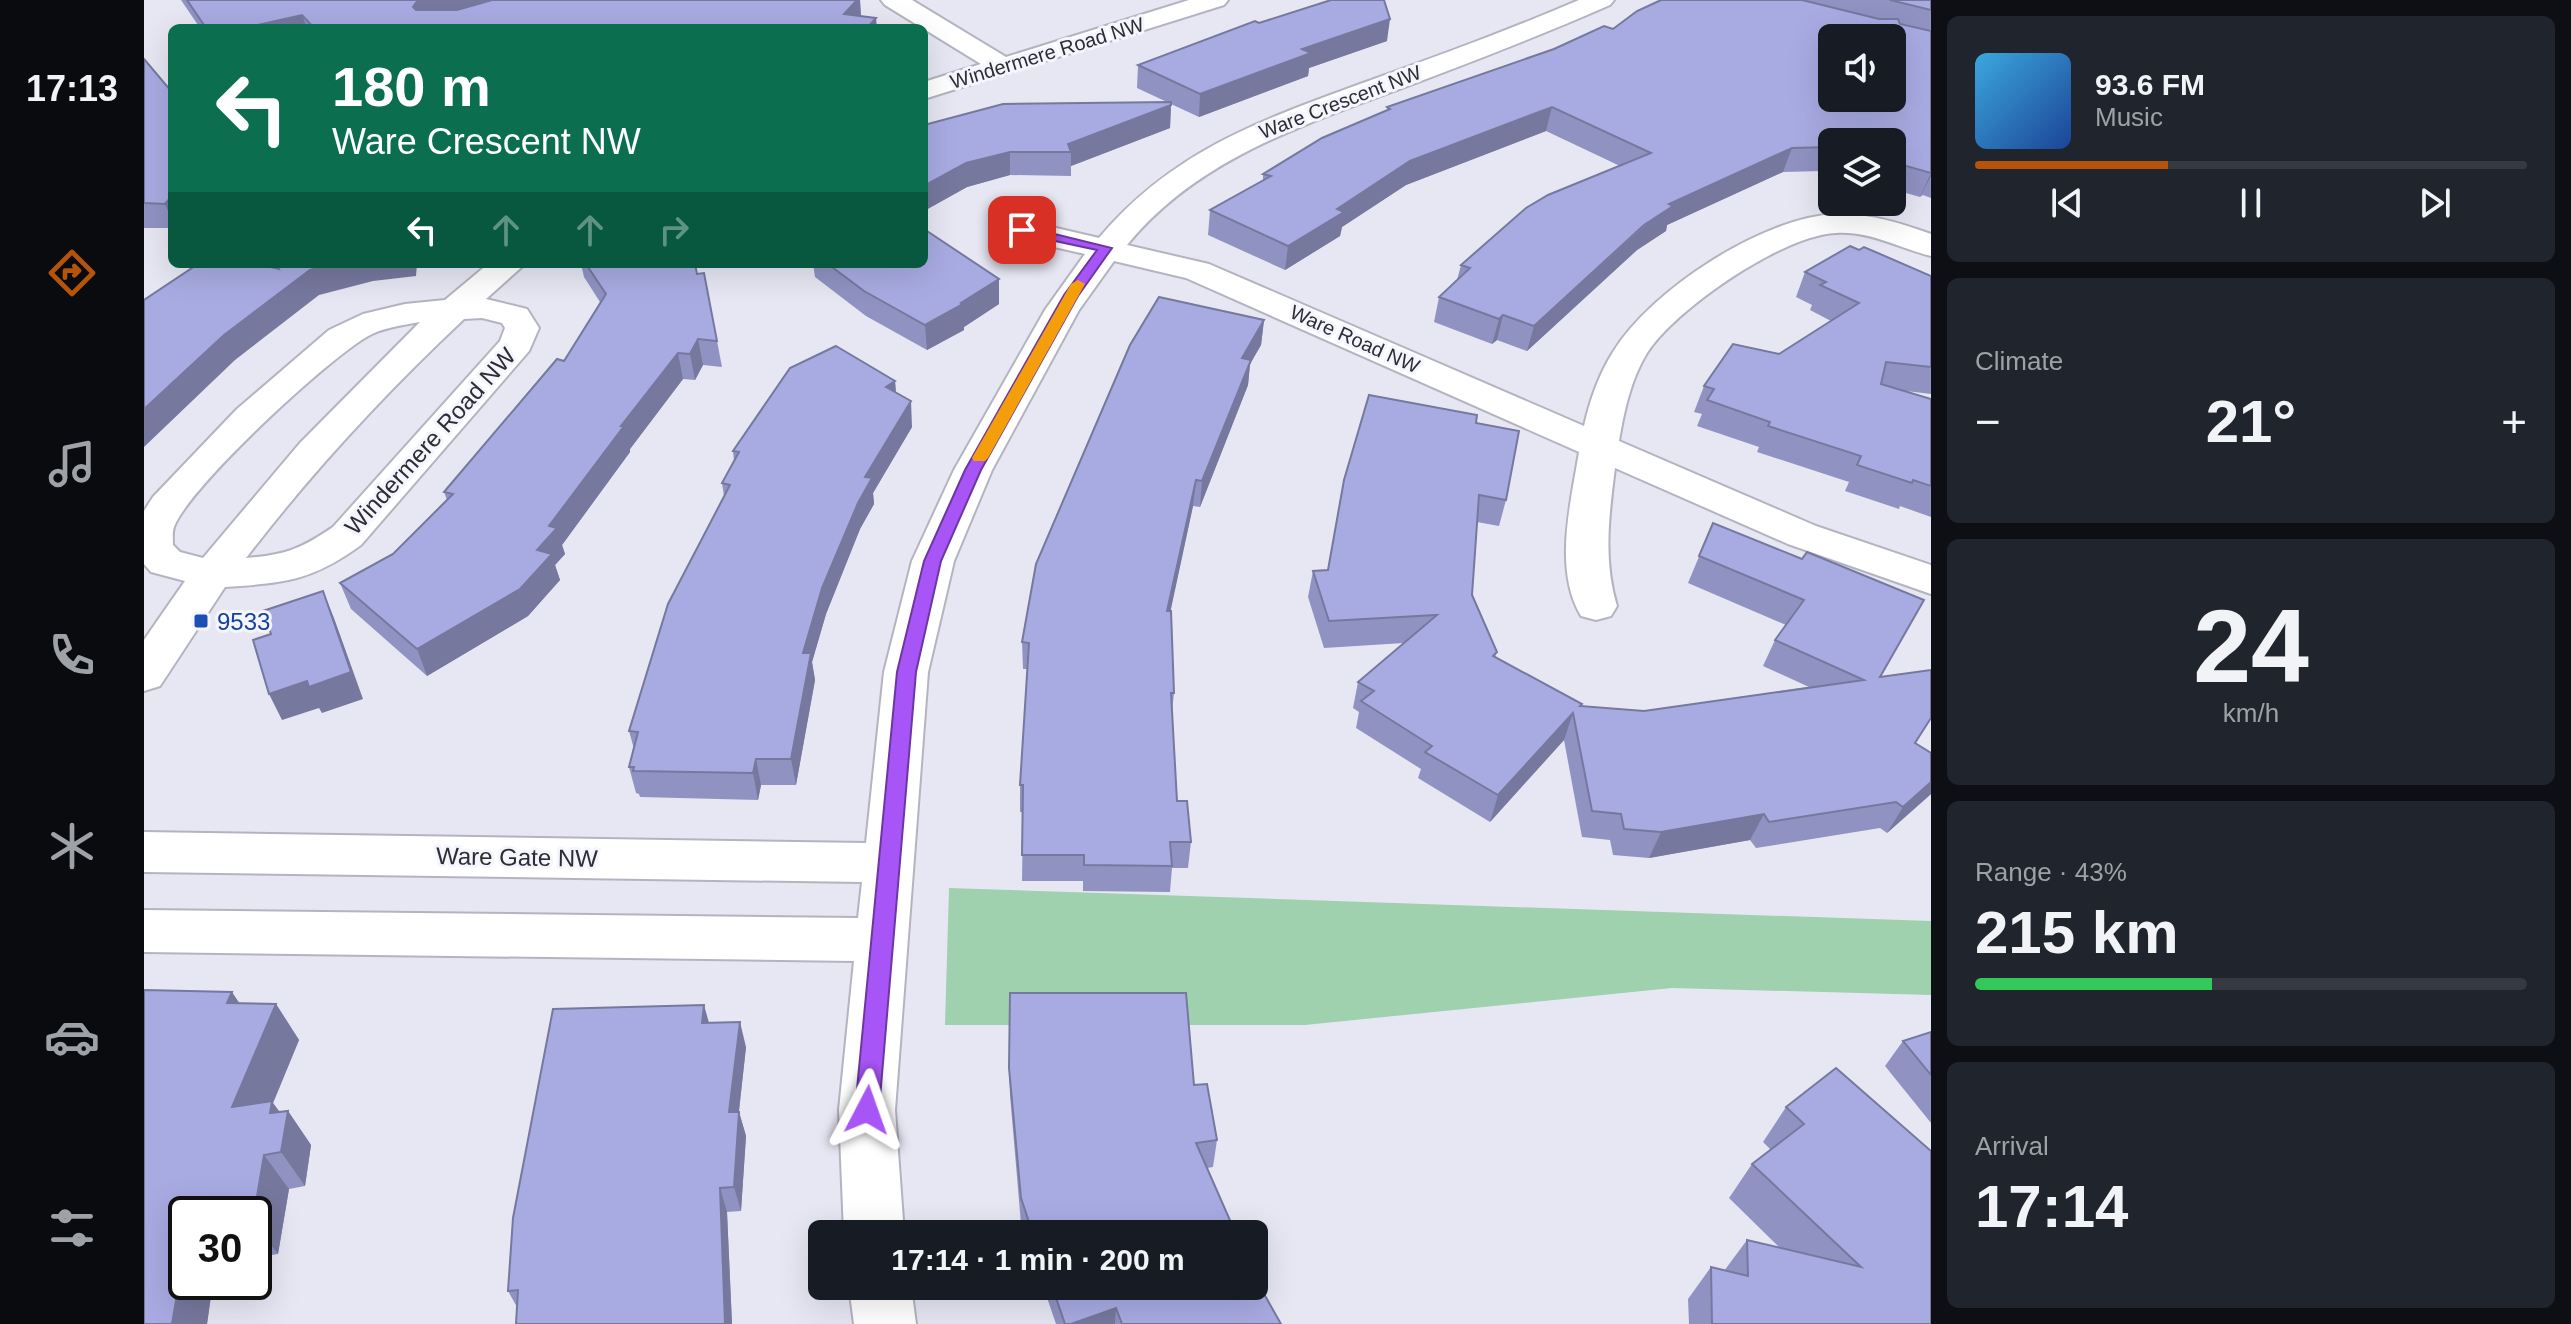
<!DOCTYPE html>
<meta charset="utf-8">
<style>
body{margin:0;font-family:Helvetica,sans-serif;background:#20242c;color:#f1f3f6;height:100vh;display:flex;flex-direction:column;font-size:30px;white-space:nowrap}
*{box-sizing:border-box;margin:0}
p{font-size:26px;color:#9ea1a6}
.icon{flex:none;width:44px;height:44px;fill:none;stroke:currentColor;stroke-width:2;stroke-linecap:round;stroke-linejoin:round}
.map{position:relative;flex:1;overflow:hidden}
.drawer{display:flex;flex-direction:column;gap:16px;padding:16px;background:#0d0f14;width:640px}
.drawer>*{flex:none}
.banner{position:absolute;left:24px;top:24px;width:760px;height:244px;border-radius:12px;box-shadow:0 8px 32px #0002;background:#0b6e4f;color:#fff;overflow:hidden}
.tools{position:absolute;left:1674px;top:24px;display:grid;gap:16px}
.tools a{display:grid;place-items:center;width:88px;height:88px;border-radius:12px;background:#171b24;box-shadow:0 8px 32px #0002;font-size:40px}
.speed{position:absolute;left:24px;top:1196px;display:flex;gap:16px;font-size:40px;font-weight:700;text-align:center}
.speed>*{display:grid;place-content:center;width:104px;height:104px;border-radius:50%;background:#171b24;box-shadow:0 8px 32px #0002;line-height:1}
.speed .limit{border:4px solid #111;border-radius:12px;background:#fff;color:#111}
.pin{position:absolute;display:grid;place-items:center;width:68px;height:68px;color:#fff;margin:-34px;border-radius:16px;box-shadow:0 4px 12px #0006}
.me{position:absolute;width:88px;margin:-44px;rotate:4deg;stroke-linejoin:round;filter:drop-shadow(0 0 6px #0008)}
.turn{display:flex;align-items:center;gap:28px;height:168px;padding:0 32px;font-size:36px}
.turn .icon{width:104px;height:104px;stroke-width:2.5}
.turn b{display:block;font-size:56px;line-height:68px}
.lanes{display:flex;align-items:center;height:76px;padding:0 32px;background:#0003;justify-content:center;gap:40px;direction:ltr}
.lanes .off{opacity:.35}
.big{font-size:60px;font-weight:800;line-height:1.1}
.drawer .tile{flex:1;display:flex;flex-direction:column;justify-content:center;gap:12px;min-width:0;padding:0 28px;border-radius:12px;background:#20242c}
.drawer .dial{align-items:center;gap:0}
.dial b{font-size:104px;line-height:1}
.song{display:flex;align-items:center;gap:24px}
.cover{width:96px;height:96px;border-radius:12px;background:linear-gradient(135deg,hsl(200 70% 55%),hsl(220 70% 35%))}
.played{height:8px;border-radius:4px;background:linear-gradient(90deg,#b45309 35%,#363941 35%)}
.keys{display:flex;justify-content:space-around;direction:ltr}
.heat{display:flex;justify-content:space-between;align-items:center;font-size:44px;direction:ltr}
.charge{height:12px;border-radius:6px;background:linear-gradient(90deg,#34c759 43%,#363941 0)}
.trip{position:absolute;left:664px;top:1220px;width:460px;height:80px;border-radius:12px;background:#171b24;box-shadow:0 8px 32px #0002;font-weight:800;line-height:80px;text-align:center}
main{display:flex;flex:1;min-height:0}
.dock{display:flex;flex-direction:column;width:144px;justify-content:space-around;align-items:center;background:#090b0e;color:#9ea1a6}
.dock .icon{width:56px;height:56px}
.dock .on{color:#b45309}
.dock b{font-size:36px;color:#f1f3f6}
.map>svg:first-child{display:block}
</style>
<main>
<nav class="dock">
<b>17:13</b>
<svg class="icon on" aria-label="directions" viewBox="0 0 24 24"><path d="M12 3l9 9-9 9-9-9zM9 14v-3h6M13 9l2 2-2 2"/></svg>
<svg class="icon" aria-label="music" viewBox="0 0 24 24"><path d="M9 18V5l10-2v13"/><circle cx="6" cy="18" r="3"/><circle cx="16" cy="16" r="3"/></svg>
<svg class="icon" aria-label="phone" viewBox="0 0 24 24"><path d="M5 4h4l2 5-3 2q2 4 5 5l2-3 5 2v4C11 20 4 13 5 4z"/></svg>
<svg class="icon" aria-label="climate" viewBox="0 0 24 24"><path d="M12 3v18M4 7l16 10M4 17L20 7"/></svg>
<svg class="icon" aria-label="car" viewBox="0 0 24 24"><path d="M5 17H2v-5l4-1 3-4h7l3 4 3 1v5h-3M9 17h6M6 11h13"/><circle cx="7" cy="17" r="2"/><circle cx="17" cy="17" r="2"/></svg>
<svg class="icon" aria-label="filters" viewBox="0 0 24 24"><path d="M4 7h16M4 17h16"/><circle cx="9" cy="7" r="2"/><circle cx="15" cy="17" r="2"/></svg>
</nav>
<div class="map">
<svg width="1787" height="1324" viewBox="0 0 1787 1324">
<rect width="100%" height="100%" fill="#e6e7f3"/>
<polygon fill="#a0d1ae" points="805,888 1787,921 1787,995 1528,988 1161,1025 801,1025"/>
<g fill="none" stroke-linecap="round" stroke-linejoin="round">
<g stroke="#b3b4bf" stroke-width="4">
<g id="minor">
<polygon points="737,0 768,0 862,57 1045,0 1084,0 1080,5 780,99 780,82 837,64 741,5"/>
<path d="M1435 0H1470L1466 5C1398 35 1330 61 1261 87 1160 125 1054 158 983 245L1065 264 1440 426C1446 400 1455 374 1469 352 1507 290 1619 217 1692 214 1724 213 1757 223 1787 234V256C1754 248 1727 231 1692 233 1639 235 1531 309 1503 353 1487 379 1480 411 1475 441L1672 526 1787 565V594L1644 544 1471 468C1465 515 1459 560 1473 606L1467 616 1452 620 1437 616C1409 569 1427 502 1435 452L1042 278 970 261 935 310 848 470 810 561 784 672 751 1110 760 1234H700L695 1110 710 961 0 952V910L714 918 718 882 0 872V832L722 843 740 672 768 561 810 470 901 310 941 254 867 237 862 230 867 223 878 220 955 238C1031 148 1123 118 1230 79 1299 54 1368 29 1435 0Z"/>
<path d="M344 264H381L342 299 383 309 395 328 385 351 217 545C168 581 140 583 81 587L16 686 0 691V640L41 581 7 572 0 564V511L9 497 93 409 185 330 219 314 261 304 301 300ZM338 318 358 323 361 328 356 341 189 527C157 549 141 555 102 558 168 472 241 393 320 319ZM276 322 156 443 59 558 36 552 29 545C29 539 28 533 30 527 44 488 189 353 228 334 243 327 260 325 276 322Z"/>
<polygon points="705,1286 767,1286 772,1324 710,1324"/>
</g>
</g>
<use href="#minor" fill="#fff" fill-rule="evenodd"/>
</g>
<g fill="#9093c2">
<polygon points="37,0 716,0 717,16 733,28 56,28"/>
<polygon points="1517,0 1787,0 1787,198 1779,195 1776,197 1748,189 1748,142 1688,142 1688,178 1682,177 1678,171 1639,172 1523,225 1522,231 1493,250 1383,351 1353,340 1348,344 1290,322 1295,297 1313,280 1317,265 1476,166 1402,131 1262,185 1198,227 1196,236 1141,270 1064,235 1066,210 1119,181 1119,174 1243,111 1243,107 1469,29"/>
<polygon points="1115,23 1243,41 1165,68 1164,76 1055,117 1027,104 1026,128 927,166 927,176 866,175 823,187 780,211 780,125 1023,102 993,88 994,65"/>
<polygon points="0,59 28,92 28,228 0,228"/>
<polygon points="437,264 551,264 553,274 560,273 578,367 559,365 551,380 539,379 486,449 486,452 418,545 421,554 411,565 416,580 384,616 283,676 207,609 196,583 249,554 303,500 300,492 420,361 456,302 440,277"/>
<polygon points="669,264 780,264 855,304 820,327 820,330 783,350 722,316 671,277"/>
<polygon points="1661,272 1787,276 1787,394 1762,391 1787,399 1787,517 1756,506 1755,509 1701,491 1705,482 1613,452 1615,447 1553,426 1558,414 1550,412 1560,386 1635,354 1687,321 1666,310 1668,305 1652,297"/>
<polygon points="1120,320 1117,345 1106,364 1104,385 1056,507 1049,506 1026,611 1030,693 1028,711 1033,801 1047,842 1044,868 1028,868 1026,892 939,891 939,881 878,881 879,812 876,812 876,785 883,669 879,669 878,642"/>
<polygon points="751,381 752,393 768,427 729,493 730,504 716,529 682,614 668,662 671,680 652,785 617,785 614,800 496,797 495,794 492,793 485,767 490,749 485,731 580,496 578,483 590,461 589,451"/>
<polygon points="1332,423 1362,500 1355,526 1333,522 1328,595 1353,652 1351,657 1438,704 1437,706 1500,711 1665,687 1619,666 1631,640 1642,625 1544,583 1569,523 1658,559 1737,677 1771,744 1787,753 1787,794 1743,833 1736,828 1612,848 1606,840 1505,858 1469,855 1466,840 1438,837 1420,740 1346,822 1274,778 1277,769 1212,728 1215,712 1209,708 1214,682 1260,643 1180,648 1164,597 1169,571 1184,570"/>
<polygon points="96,1003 132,1004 155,1040 129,1103 136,1112 144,1111 167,1145 161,1186 145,1189 134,1254 110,1258 110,1214 42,1214 42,1282 69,1282 63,1324 0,1324"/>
<polygon points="565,1023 602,1047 595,1112 602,1136 597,1211 583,1212 588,1324 372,1324 373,1307 364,1291"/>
<polygon points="1787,1032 1787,1123 1741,1066 1759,1041"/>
<polygon points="865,1068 1050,1085 1073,1140 1069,1167 1063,1168 1092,1234 880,1234 877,1224 866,1095"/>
<polygon points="1692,1068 1787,1324 1545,1324 1544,1299 1567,1267 1580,1271 1603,1240 1636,1248 1585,1198 1608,1164 1627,1150 1619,1142 1642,1107"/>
<polygon points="1114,1284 1137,1324 912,1324 899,1286 1110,1286"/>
</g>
<g fill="#76789e">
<polygon points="274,0 350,0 281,19 269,7"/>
<polygon points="713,0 716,0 717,19 700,14"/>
<polygon points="158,15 163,28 100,28"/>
<polygon points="732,18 733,28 723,28"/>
<polygon points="1246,19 1243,41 1165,68 1164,76 1055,117 1056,94 1158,49"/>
<polygon points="1027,105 1026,128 927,166 927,152 924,144"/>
<polygon points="1408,107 1402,131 1262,185 1198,227 1196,236 1141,270 1144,246 1193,209 1266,161"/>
<polygon points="1648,148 1639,172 1523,225 1522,231 1493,250 1383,351 1390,326 1525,204"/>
<polygon points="866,152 866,175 823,187 780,211 780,186 822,163"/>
<polygon points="1787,173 1787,176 1776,197"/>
<polygon points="28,196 28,220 21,204"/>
<polygon points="189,264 273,264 272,276 229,281 175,295 91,360 0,447 0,409 80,335 166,270"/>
<polygon points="855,279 855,304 820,327 820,330 783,350 781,325"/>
<polygon points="1359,315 1353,340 1348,344 1355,319"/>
<polygon points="1120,320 1117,345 1106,364 1104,385 1056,507 1058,481 1098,358"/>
<polygon points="554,339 559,365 551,380 546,354"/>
<polygon points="534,353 539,379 486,449 486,452 418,545 421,554 411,565 416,580 384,616 283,676 273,649 393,550 405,526 477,426"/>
<polygon points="751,381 753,407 742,387"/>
<polygon points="767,401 768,427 729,493 730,504 716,529 682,614 668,662 671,680 652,785 647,759 659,653 678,588 721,477"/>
<polygon points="1052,480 1049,506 1021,637 1023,611"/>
<polygon points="179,591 190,618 219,699 178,713 175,708 138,720 125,694"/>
<polygon points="1429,713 1420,740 1346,822 1354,795"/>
<polygon points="612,759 617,785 614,800 609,773"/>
<polygon points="1787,782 1787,794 1743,833 1759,807"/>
<polygon points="1620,814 1606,840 1505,858 1517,832"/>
<polygon points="88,992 112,1028 83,1003"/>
<polygon points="132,1004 155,1040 129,1103 142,1122 144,1111 167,1145 161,1186 137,1152 126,1113 88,1107"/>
<polygon points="560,1005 567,1030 558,1023"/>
<polygon points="596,1022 602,1047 592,1136 585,1112"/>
<polygon points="595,1112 602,1136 597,1211 590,1187"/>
<polygon points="120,1155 145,1189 134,1254 110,1224 110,1214"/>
<polygon points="576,1188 583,1212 588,1324 581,1324"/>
<polygon points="42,1242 42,1282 69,1282 63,1324 28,1324"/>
<polygon points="972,1308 971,1324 927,1324"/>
</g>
<g fill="#a8abe2" stroke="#76789e" stroke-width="2" fill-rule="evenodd">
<polygon points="43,0 274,0 269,7 272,10 313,10 348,0 713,0 700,14 732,18 723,28 170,28 158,15 100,28 62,28"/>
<polygon points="1187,0 1240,0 1246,19 1158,49 1167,53 1056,94 994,65 1111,21 1115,23"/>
<path d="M1517 0H1658L1735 19H1754L1756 24 1787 31V173L1748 162V142H1688V148L1687 147 1648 148 1525 204 1529 206 1500 225 1390 326 1359 315 1355 319 1295 297 1326 268 1317 265 1382 208 1404 195 1507 153 1408 107 1266 161 1193 209 1200 212 1144 246 1066 210 1127 176 1119 174 1178 138 1246 109 1243 107 1410 49 1460 26 1469 29 1493 11ZM1688 38H1748V98H1688Z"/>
<polygon points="1746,0 1787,0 1787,10"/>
<polygon points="0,59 28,92 28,196 21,204 0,203"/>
<polygon points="1027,102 1027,105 924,144 927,152 866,152 822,163 780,186 780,125 859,104"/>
<polygon points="780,229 855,279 817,303 819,304 781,325 720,291 684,264 780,264"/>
<polygon points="1706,246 1715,250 1720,247 1787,276 1787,367 1742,362 1737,384 1787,399 1787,486 1769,480 1768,483 1713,465 1717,456 1624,426 1626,422 1563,400 1570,389 1560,386 1589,344 1635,354 1715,303 1676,285 1682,282 1661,272"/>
<polygon points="54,264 115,264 135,269 133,264 189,264 166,270 80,335 0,409 0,300"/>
<polygon points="442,264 551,264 553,274 560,273 573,341 554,339 546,354 534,353 477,426 480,426 405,526 413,528 393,550 408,554 376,589 273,649 196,583 249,554 309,494 300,492 413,359 420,361 462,294"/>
<polygon points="1015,297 1120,320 1098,358 1107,360 1058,481 1052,480 1023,611 1027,611 1030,693 1027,693 1033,801 1043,801 1047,842 1026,842 1028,866 940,865 940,855 878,855 879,785 876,785 885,643 878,642 892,564 986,345"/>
<polygon points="692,346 751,381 742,387 767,401 721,477 728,478 714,503 678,588 659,653 667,653 647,759 612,759 609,773 489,771 490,767 485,767 494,732 485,731 524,604 586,485 578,483 595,452 589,451 646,368"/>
<polygon points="1225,395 1333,415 1332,423 1375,431 1362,500 1335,495 1328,595 1353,652 1349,656 1438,704 1436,706 1500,711 1720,680 1631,640 1660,600 1555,556 1569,523 1658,559 1663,552 1780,600 1736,677 1787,670 1787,718 1771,743 1787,753 1787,782 1759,807 1752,802 1625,822 1620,814 1517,832 1480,829 1477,814 1448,811 1429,713 1354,795 1281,752 1288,746 1217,701 1230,691 1214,682 1293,615 1185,621 1169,571 1184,570 1200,480"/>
<polygon points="179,591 207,672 165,687 163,681 125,694 109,640 127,634 119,611"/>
<polygon points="0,990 88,992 83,1003 132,1004 88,1107 128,1101 126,1113 144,1111 137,1152 120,1155 110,1214 42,1214 42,1242 28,1324 0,1324"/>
<polygon points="866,993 1042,993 1050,1085 1063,1084 1073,1140 1052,1143 1092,1234 889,1234 877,1198 865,1068"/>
<polygon points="560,1005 558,1023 596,1022 585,1112 595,1112 590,1187 576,1188 581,1324 372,1324 374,1290 364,1291 369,1218 409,1009"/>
<polygon points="1787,1032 1787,1075 1759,1041"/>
<polygon points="1692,1068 1787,1151 1787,1324 1568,1324 1567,1267 1604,1276 1603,1240 1717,1267 1608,1164 1660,1124 1642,1107"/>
<polygon points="1110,1276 1137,1324 978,1324 972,1308 927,1324 921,1324 908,1286 1110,1286"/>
</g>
<polygon fill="#a855f7" stroke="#6d37a1" stroke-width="2" points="878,226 968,248 934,296 837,470 797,561 772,672 735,1110 731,1117 723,1120 715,1117 711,1110 753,672 780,561 821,470 920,295 953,250 874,233 872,230"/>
<polygon fill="#f59e0b" points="934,280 941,284 844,458 841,461 830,461 828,458 927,284"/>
<rect fill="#1a4fb4" stroke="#f4f5fe" stroke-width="3" x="49" y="613" width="16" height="16" rx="4"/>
<g text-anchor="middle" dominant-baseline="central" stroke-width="6" stroke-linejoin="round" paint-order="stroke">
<g font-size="20" fill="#2e2e32" stroke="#f4f5fe">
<text transform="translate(903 53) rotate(-17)">Windermere Road NW</text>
<text transform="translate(1196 102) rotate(-21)">Ware Crescent NW</text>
<text transform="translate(1211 339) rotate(24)">Ware Road NW</text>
</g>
<g font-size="24" fill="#2e2e32" stroke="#f4f5fe">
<text transform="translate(286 441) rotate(-48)">Windermere Road NW</text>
<text transform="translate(373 857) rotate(1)">Ware Gate NW</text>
</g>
<g font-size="24" fill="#164399" stroke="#f4f5fe" text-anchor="start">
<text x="73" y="621">9533</text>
</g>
</g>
</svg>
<div class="tools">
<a><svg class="icon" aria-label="sound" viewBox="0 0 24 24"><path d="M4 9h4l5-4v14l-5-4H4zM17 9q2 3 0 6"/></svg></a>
<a><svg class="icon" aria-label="layers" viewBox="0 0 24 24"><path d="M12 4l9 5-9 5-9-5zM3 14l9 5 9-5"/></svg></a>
</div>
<div class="speed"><div class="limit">30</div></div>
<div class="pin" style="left:878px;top:230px;background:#d93025"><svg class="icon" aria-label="arrive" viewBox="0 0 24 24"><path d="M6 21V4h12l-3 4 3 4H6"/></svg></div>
<svg class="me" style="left:723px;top:1110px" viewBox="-20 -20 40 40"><path d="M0-17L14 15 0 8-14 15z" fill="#a855f7" stroke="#fff" stroke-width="4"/></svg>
<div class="trip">17:14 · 1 min · 200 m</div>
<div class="banner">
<div class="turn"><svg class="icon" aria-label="left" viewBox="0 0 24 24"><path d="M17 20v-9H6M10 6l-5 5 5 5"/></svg><div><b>180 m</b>Ware Crescent NW</div></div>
<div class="lanes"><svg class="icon" aria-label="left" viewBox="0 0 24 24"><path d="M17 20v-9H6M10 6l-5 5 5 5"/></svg><svg class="icon off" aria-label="ahead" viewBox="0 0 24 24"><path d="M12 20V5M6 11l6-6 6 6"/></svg><svg class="icon off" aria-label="ahead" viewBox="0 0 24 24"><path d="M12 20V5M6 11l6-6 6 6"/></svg><svg class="icon off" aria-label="right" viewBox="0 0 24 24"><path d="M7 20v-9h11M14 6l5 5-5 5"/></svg></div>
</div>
</div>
<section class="drawer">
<div class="tile">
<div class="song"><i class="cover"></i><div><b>93.6 FM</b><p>Music</p></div></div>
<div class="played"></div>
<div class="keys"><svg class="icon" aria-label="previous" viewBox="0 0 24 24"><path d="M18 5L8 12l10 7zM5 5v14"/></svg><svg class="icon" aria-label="pause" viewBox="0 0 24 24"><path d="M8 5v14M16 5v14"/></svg><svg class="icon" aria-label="next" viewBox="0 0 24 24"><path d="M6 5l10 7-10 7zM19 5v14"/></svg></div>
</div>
<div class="tile"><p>Climate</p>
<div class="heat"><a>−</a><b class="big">21°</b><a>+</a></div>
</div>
<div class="tile dial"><b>24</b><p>km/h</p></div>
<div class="tile"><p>Range · 43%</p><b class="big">215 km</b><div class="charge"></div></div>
<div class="tile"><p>Arrival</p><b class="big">17:14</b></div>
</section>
</main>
